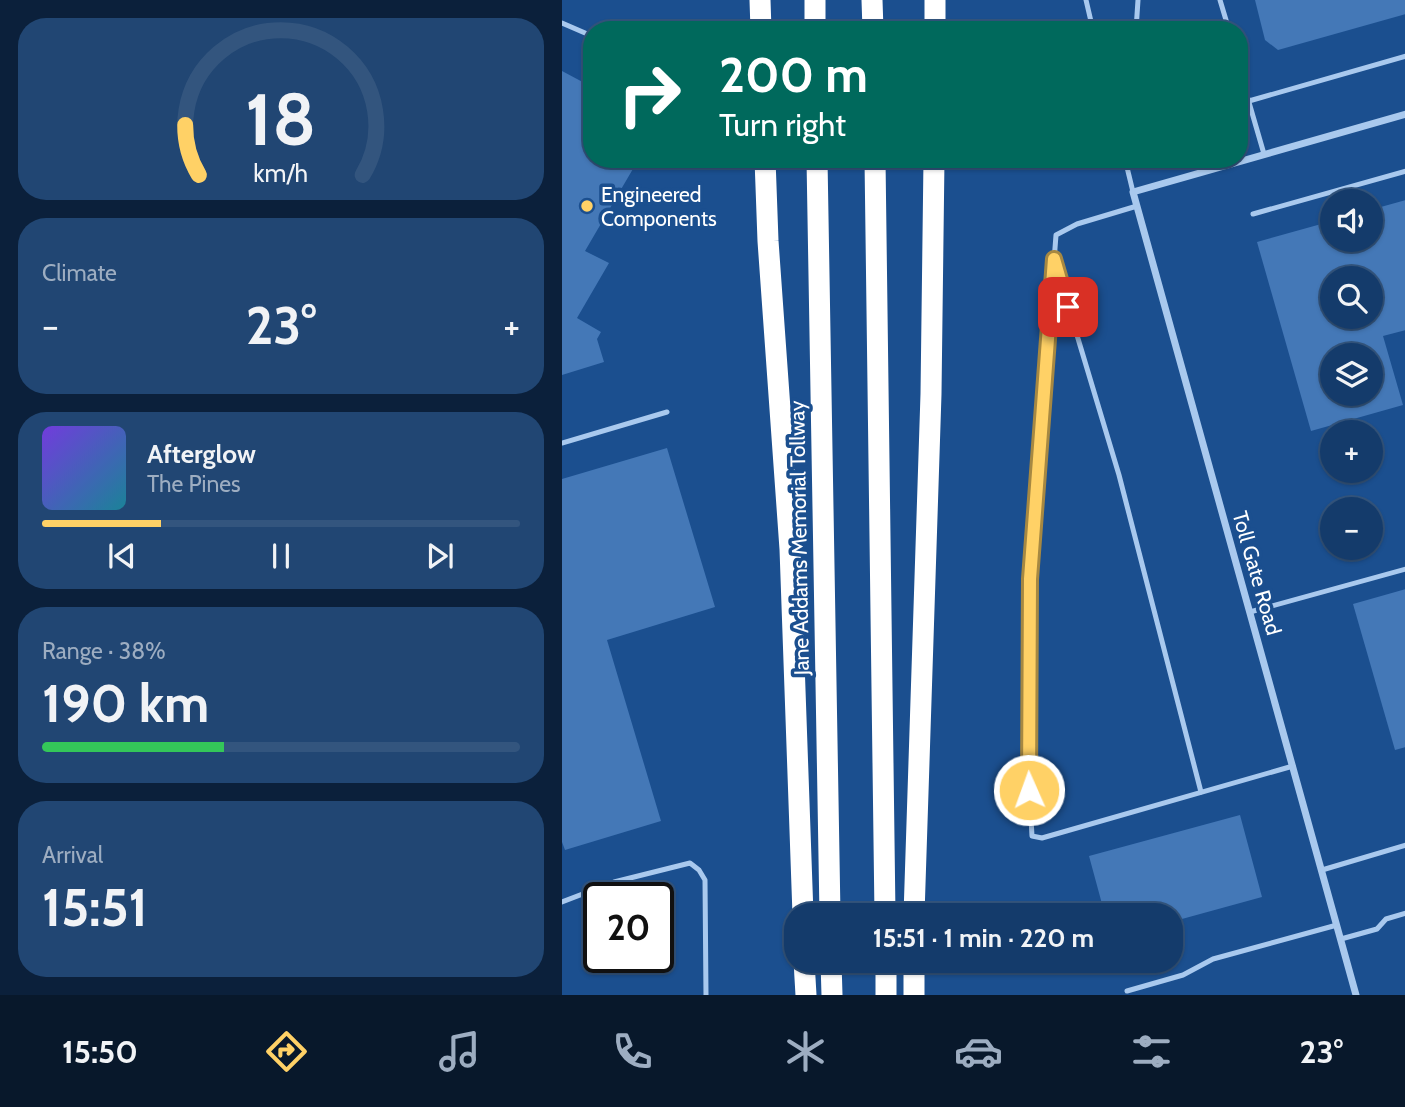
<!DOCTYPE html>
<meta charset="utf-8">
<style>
body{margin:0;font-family:Cabin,sans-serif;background:#214673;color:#f1f3f6;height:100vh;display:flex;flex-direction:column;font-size:26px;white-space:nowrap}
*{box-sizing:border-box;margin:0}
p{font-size:23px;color:#9dadc1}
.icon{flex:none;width:38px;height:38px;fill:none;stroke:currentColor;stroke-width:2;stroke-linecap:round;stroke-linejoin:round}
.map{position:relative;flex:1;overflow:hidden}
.drawer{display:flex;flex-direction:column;gap:18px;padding:18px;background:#0b203b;width:562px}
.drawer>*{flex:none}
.guide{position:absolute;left:21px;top:21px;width:665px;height:147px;border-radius:28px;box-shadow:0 2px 5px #0004,0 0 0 2px #33557e;background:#00695c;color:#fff;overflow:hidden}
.controls{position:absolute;left:758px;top:189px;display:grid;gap:14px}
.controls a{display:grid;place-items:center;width:63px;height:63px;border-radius:50%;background:#143b6b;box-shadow:0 2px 5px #0004,0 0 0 2px #33557e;font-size:35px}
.speed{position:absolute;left:21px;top:882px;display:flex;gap:14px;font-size:35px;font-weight:700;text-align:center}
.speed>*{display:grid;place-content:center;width:91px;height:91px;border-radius:50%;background:#143b6b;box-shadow:0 2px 5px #0004,0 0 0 2px #33557e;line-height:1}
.speed .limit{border:4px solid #111;border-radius:10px;background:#fff;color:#111}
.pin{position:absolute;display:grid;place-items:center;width:60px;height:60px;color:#fff;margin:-30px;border-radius:14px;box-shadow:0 4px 10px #0006}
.me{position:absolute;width:77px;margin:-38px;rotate:358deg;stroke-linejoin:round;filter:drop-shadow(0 0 5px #0008)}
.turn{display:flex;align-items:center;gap:24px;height:147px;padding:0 21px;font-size:32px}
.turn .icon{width:91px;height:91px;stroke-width:2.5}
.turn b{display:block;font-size:49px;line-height:60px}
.big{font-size:52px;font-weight:700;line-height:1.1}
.drawer .tile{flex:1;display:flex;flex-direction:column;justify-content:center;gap:10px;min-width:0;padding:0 24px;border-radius:28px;background:#214673}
.drawer .dial{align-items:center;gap:0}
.dial svg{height:182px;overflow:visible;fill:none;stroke:#33557e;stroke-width:7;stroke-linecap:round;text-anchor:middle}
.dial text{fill:#f1f3f6;stroke:none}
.song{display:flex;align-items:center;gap:21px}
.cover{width:84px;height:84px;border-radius:10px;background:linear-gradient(135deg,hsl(260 70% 55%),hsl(190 70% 35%))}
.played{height:7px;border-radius:4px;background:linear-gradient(90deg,#ffd166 25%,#33557e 25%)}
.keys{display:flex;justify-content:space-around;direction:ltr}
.heat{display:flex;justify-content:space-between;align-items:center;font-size:38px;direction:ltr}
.charge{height:10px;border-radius:5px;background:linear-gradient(90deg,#34c759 38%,#33557e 0)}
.trip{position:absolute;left:222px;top:903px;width:399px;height:70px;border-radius:28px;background:#143b6b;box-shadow:0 2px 5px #0004,0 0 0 2px #33557e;font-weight:700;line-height:70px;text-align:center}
.menu{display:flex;height:112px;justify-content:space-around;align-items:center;background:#08182b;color:#9dadc1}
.menu .icon{width:49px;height:49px}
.menu .current{color:#ffd166}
.menu b{font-size:32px;color:#f1f3f6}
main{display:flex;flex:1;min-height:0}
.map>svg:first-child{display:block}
</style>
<main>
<section class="drawer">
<div class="tile dial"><svg viewBox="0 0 100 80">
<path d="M14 69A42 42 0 1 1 86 69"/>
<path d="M14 69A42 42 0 0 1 8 47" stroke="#ffd166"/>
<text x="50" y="56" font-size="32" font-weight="700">18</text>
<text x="50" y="72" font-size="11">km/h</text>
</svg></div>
<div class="tile"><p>Climate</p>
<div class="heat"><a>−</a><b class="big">23°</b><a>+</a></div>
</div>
<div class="tile">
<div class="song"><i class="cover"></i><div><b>Afterglow</b><p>The Pines</p></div></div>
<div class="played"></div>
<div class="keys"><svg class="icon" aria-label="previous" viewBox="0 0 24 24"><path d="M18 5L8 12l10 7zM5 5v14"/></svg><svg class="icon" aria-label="pause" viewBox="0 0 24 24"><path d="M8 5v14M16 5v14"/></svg><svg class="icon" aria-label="next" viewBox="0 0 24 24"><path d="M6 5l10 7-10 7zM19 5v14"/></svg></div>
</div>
<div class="tile"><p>Range · 38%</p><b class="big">190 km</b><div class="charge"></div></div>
<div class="tile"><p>Arrival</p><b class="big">15:51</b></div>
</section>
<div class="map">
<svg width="844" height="995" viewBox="0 0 844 995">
<rect width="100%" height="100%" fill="#1b4f8f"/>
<g fill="#4478b7" fill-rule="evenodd">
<polygon points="693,0 844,0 844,14 716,50 703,40"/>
<polygon points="0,71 30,87 30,159 75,159 75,162 23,251 47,263 15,318 39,332 35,339 42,362 0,375"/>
<path d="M844 200V330L821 336 841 405 749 431 695 242 770 221V240H808V210ZM770 278H808V317H770ZM770 355H808V394H770Z"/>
<polygon points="105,448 153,607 45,640 99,821 3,850 0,842 0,479"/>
<polygon points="844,589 844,747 833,750 791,604"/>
<polygon points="678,815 700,897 609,922 609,915 543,915 527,856"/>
</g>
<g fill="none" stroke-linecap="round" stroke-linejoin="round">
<g stroke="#a9c9ee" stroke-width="5">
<polyline points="524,0 531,30"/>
<polyline points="658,0 667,30"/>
<polyline points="0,23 30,36"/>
<polyline points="574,30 576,0"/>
<polyline points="677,68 702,154"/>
<polyline points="687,101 844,56"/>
<polyline points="563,159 571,192"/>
<polyline points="575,206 515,224 494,235 468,579 466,766 470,836 480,838 731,766"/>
<polyline points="691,214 844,171"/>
<polyline points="493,262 557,475 639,792"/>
<polyline points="0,443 105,412"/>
<polyline points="688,612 844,569"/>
<polyline points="760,870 844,845"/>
<polyline points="0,902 52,882 128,863 137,870 143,880 144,995"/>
<polyline points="779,939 815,929 824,919 844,913"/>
<polyline points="565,991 621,975 651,959 775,925"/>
</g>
<polyline stroke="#a9c9ee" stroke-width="7" points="794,995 571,192 844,114"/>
<g stroke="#fff" stroke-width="21">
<polyline points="198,0 199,30"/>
<polyline points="253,0 253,30"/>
<polyline points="310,0 311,30"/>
<polyline points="373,0 373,30"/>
<polyline points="203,159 206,241 228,549 241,915"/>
<polyline points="255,159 268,915"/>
<polyline points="313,159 323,915"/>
<polyline points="352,915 369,394 372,159"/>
<polyline points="242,961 244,995"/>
<polyline points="269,961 270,995"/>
<polyline points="324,961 324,995"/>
<polyline points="352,961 352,995"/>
</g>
</g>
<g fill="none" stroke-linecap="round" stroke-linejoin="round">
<g stroke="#a68842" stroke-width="18">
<polyline id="route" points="467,790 468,579 492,259 506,307"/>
</g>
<use href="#route" stroke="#ffd166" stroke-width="12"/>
</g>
<circle fill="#ffd166" stroke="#1b4f8f" stroke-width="2.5" cx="25" cy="206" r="7"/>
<g text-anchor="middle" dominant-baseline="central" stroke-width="7" stroke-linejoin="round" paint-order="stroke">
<g font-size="21" fill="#fff" stroke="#1b4f8f" text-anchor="start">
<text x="39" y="194">Engineered<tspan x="39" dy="24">Components</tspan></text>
</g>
<g font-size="21" fill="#fff" stroke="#1b4f8f">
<text transform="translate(237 538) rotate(-91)">Jane Addams Memorial Tollway</text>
<text transform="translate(695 573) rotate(74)">Toll Gate Road</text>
</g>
</g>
</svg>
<div class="controls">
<a><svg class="icon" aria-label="sound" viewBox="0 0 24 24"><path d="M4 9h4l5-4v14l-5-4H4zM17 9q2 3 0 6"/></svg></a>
<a><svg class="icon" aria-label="search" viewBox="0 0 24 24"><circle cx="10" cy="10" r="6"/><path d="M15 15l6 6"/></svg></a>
<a><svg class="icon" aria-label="layers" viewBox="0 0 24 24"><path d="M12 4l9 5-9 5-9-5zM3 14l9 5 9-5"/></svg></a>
<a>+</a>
<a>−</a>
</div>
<div class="speed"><div class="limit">20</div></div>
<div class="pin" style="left:506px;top:307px;background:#d93025"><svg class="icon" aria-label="arrive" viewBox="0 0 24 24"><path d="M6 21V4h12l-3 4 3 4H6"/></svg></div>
<svg class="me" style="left:467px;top:790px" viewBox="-20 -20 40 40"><circle r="17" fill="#ffd166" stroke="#fff" stroke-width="3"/><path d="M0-11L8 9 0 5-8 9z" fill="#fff"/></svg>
<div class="trip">15:51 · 1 min · 220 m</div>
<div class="guide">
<div class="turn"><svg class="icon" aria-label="right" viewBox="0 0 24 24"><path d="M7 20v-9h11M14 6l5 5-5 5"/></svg><div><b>200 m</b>Turn right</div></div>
</div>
</div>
</main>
<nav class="menu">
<b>15:50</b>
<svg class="icon current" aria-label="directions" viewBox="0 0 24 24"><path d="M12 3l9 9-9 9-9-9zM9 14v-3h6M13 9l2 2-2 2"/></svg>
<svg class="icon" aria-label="music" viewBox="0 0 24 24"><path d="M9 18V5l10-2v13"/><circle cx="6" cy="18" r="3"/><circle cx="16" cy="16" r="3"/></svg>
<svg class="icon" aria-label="phone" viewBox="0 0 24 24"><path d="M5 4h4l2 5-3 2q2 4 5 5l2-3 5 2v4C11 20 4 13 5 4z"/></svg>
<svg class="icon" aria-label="climate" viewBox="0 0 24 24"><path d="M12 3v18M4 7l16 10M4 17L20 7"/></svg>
<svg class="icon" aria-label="car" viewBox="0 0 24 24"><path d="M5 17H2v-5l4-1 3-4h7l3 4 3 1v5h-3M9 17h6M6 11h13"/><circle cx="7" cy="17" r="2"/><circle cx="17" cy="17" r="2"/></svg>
<svg class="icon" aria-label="filters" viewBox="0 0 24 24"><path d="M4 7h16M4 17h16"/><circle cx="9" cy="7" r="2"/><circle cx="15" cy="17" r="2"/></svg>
<b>23°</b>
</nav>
